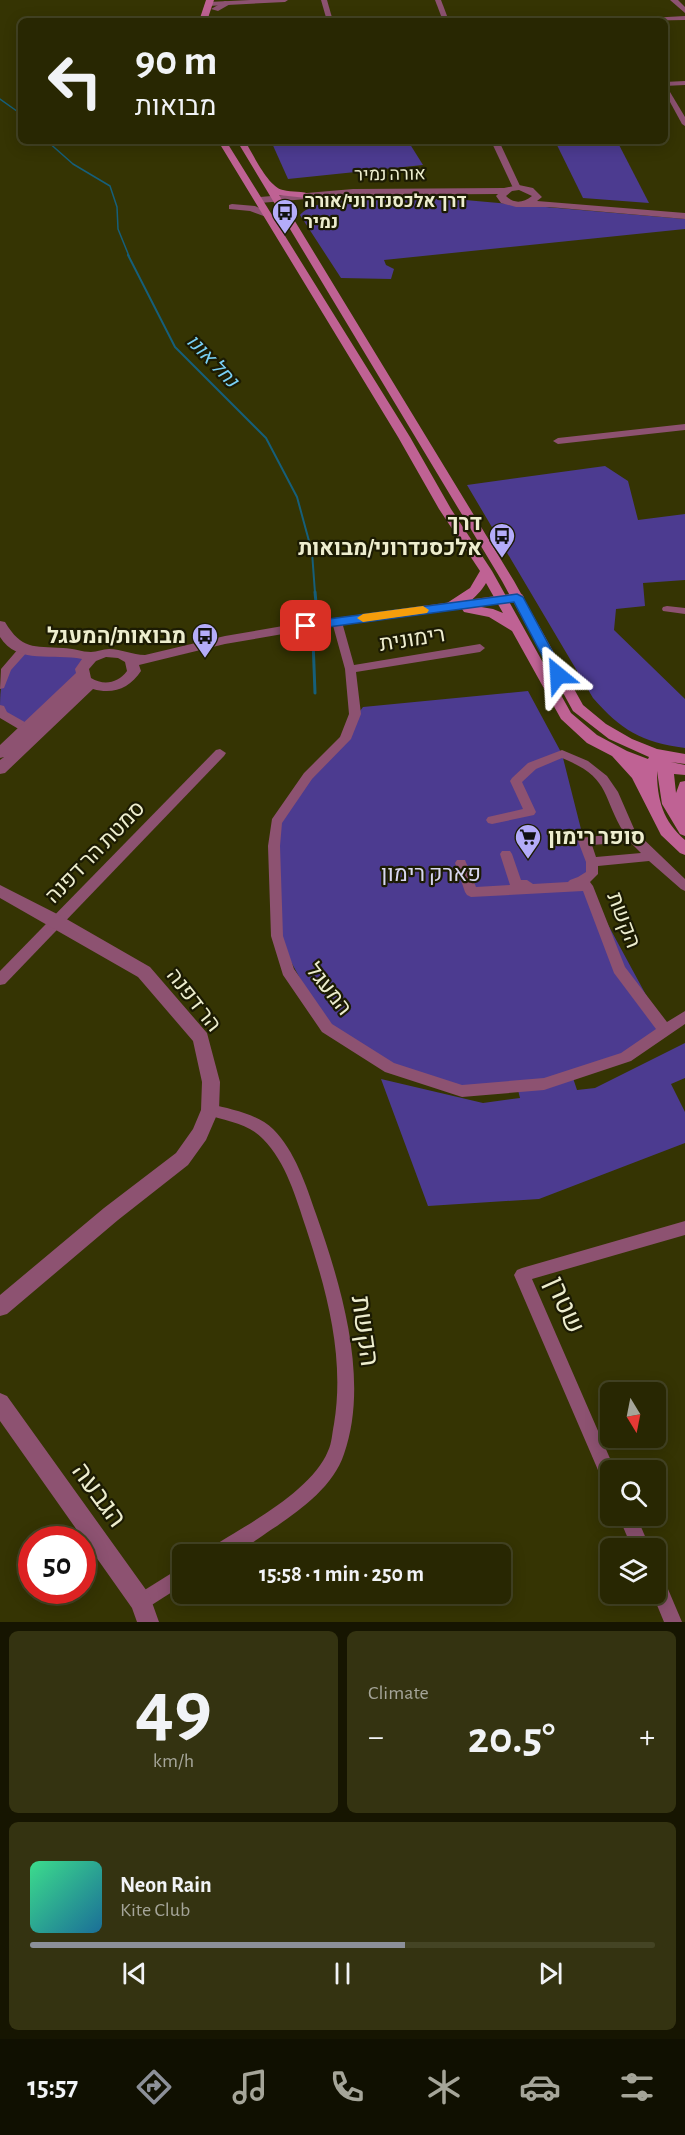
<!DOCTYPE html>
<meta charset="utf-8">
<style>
body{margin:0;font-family:"Alegreya Sans",Heebo,sans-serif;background:#343311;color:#f1f3f6;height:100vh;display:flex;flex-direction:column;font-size:22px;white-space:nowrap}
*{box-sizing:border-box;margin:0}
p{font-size:20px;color:#a5a599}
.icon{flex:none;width:33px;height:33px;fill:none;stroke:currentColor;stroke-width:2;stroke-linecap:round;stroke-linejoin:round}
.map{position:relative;height:1622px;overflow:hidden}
.drawer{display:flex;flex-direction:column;gap:9px;padding:9px;background:#161501;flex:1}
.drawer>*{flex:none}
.banner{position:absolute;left:18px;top:18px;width:650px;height:126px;border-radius:9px;box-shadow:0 3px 15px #0003,0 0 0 2px #444424;background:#282702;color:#f1f3f6;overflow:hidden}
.needle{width:39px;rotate:170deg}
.buttons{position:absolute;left:600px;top:1382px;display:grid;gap:12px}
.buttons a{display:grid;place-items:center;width:66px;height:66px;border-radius:9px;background:#282702;box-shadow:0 3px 15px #0003,0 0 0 2px #444424;font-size:30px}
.speed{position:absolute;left:18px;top:1526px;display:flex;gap:12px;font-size:30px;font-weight:700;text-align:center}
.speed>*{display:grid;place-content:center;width:78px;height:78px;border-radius:50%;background:#282702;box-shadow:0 3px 15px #0003,0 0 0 2px #444424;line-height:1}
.speed .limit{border:9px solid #d22;background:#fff;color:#111}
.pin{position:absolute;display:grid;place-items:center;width:51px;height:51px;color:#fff;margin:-26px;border-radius:12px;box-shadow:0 3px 9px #0006}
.me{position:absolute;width:66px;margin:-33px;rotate:333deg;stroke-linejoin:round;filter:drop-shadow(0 0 4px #0008)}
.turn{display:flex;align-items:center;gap:21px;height:126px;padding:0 18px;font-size:27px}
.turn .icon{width:78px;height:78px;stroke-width:2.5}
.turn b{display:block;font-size:42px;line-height:51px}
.big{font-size:45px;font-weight:700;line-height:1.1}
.drawer .widget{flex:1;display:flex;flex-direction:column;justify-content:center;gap:9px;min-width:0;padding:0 21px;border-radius:9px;background:#343311}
.drawer .dial{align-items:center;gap:0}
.dial b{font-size:78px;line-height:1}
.song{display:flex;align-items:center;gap:18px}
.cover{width:72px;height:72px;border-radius:9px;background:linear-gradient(135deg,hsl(150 70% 55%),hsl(200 70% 35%))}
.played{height:6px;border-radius:3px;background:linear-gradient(90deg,#8c9099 60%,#444424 60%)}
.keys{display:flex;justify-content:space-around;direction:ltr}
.heat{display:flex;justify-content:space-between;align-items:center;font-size:33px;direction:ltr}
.drawer .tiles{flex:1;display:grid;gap:9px;grid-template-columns:1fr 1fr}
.widget:last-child{grid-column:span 2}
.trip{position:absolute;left:172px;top:1544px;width:339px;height:60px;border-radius:9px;background:#282702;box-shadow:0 3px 15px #0003,0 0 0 2px #444424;font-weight:700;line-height:60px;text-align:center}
.tabs{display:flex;height:96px;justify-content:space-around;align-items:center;background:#101001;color:#a5a599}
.tabs .icon{width:42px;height:42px}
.tabs .selected{color:#8c9099}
.tabs b{font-size:27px;color:#f1f3f6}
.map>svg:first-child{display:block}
</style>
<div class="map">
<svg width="685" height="1622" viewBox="0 0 685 1622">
<rect width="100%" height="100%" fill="#353403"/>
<g fill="#4c3b90">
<polygon points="271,141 408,141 423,165 288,179"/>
<polygon points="555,141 617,141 649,203 583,198"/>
<path d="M411 198 465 200 685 219V229L384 260 386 265 394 269 391 279 341 278 300 215C317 195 384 199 411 198Z"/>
<path d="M605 466 628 481 638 520 685 514V580L643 583 645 606 616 609 614 630 685 699V748C641 742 621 730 593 698L467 485Z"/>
<path d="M23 651 92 657 26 728 0 709C0 679 3 672 23 651Z"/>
<polygon points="528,691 562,754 584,841 592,862 587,886 665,1030 626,1057 572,1075 577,1090 595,1088 685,1043 685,1078 671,1084 685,1112 685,1143 539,1199 428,1206 381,1079 483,1103 520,1098 517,1086 462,1091 390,1068 327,1028 277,936 276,822 363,707"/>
</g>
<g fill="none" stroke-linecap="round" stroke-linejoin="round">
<g stroke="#165f7a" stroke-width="1.5">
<polyline points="0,99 21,114"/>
<polyline points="47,141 73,164 110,186 117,207 118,229 129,256"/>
</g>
<polyline stroke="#165f7a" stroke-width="2" points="128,255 175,347 266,438 297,497 312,552 315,593"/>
<g stroke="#165f7a" stroke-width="3">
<polyline points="309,621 316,603 315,592"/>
<polyline points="313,640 315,693"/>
</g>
<g fill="#8d5271" fill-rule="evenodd">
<polygon points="250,0 288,0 285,2 208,6 205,4 208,2"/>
<polygon points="321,0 327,0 333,21 327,21"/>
<polygon points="435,0 441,0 449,21 443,21"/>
<polygon points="685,16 685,20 628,21 631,19"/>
<polygon points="664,82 685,117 685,126 682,124 664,91"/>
<polygon points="491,141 499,141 521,188 520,190 513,188"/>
<polygon points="685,424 685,430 558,444 553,441 558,438"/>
<polygon points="667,606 685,608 685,614 663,611 662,609 663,607"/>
<path d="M337 619 342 622 354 665 480 644 485 648 480 652 356 672 361 714 351 739 312 779 282 823 280 846 283 936 294 969 332 1024 394 1063 462 1085 544 1078 621 1053 656 1029 614 973 583 891 471 897 467 895 465 892 455 863 457 860H465L476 887 510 885 500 854 502 851H510L512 854 521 880H527L533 884 568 882 570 880 578 877 586 872V862L578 841 580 838 624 833C601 795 611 778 562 758L536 769 522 782 536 812 534 815 492 824 488 823 486 820 488 817 523 809 510 781 512 778 528 763 562 750 588 761 607 776 618 792 635 831 685 879V891L681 889 649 861 598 866V874L590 882 593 886 625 967 667 1022 685 1011V1024L631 1061 544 1090 462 1097 385 1072 322 1032 283 975 271 936 268 846 272 819 304 773 340 737 349 714 345 669 332 622ZM630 842 641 853 596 857 592 845Z"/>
<polygon points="23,647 28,651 11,670 4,688 0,689 1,669 19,648"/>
<polygon points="0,705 4,706 7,712 30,725 32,728 30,731 22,731 0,718"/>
<polygon points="220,749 226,753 224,756 5,984 0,985 0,971 216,750"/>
<path d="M210 1104C231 1109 257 1114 273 1129 295 1151 306 1185 316 1214 341 1285 370 1380 344 1454 334 1485 303 1508 277 1526 267 1532 240 1553 230 1554 223 1555 215 1554 207 1554L210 1548C245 1526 312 1491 328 1451 332 1443 332 1433 334 1424 345 1357 327 1292 306 1228 296 1198 286 1162 263 1139 248 1123 225 1121 205 1114L203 1110 205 1106Z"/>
<polygon points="685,1221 685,1235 532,1279 615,1470 610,1470 610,1486 604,1484 514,1275 517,1270 522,1268"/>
<polygon points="618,1515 636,1515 650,1548 632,1548"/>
<polygon points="183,1566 183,1585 147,1608 141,1611 135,1608 132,1602 135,1596"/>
<polygon points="656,1572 662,1575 682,1622 664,1622 652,1593 656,1593"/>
</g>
<g fill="#8d5271" fill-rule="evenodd">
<polygon points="670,0 678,0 685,7 685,13"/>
<polygon points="225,1 232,3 218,11 211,9"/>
<polygon points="685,81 685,85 664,86 664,82"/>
<path d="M519 185 533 188 542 197 537 201 685 213V219L549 207H516L501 203 496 196 498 194 353 195 260 203 255 200 260 197 353 189 504 188ZM519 190 532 196C523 203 514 204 506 196L512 191Z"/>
<polygon points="232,204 255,206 274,215 269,218 250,211 229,209 229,205"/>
<path d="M517 593 522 594 524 597 522 600 306 630 225 644 139 665 141 671C130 688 113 695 93 689L5 773 0 774V760L4 757 0 758V745L76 673 75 669 82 659C55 653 17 665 0 637V621L5 622C22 650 33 646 63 648 73 648 82 652 91 652 97 652 103 649 109 649 122 649 132 655 145 655L225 636 306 622ZM106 657 118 658 125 662 127 671C118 683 104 686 91 678L89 669 96 661Z"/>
<polygon points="0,885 63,917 150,967 207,1033 220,1082 219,1110 206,1140 188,1165 118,1220 7,1314 0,1316 0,1295 104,1208 176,1153 193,1129 201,1110 202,1082 193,1041 138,977 0,898"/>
<polygon points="0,1393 7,1396 149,1594 159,1622 137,1622 132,1608 0,1421"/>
</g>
<g fill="#bf6294" fill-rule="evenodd">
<polygon points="206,0 214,0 207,21 199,21"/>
<path d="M218 141H226L410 437 451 509 492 571 571 713 597 735 627 751 648 759 649 757 609 739 573 711 502 581 237 141H245C253 154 268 187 283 190 292 193 303 190 311 195L306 198 279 195 514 581 583 705 606 724 632 739 657 749 685 754V764L671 762 685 765V775L674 774 676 793 680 782 685 781V836L680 834 662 804 657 771C657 800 663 821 685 840V855L680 853 661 835 632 778 612 756 587 743 561 719 512 631 489 617 464 612 462 609 469 605 493 609 503 613 486 583C480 594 462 612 447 609L445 606 447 603 470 588 480 571 439 509 398 437Z"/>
</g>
</g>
<polygon fill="#1a73e8" stroke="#114b97" stroke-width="1.5" points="517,594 523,597 565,675 563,678 554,678 514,602 306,630 300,626 306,622"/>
<polygon fill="#f59e0b" points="423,606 429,610 427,613 363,622 357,618 363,614"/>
<defs>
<g id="bus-pin" transform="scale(1.35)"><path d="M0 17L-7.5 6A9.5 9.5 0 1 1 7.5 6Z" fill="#b4acf9" stroke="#1c1b03"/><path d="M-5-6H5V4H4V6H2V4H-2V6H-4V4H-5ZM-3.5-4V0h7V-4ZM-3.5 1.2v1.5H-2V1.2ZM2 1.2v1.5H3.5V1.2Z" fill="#111"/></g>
<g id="supermarket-pin" transform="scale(1.35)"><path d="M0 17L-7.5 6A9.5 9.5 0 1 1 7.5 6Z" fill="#b4acf9" stroke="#1c1b03"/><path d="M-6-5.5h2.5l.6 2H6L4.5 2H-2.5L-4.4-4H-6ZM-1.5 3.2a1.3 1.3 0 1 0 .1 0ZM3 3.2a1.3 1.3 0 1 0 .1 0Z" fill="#111"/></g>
</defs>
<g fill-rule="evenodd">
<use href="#bus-pin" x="285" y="212"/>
<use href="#bus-pin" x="502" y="536"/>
<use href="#bus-pin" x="205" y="636"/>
<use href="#supermarket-pin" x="528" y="837"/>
</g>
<g text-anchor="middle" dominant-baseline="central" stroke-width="4.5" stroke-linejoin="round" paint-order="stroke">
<g font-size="18" fill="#ededce" stroke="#1c1b03">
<text transform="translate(390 175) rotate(-1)">אורה נמיר</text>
</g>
<g font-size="18" font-weight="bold" fill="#ededce" stroke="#1c1b03" text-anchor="start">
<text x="304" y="202">דרך אלכסנדרוני/אורה<tspan x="304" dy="21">נמיר</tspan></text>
</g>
<g font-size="20" font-style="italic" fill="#79d0f5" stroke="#1c1b03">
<text transform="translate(212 361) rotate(46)">נחל אונו</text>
</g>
<g font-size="22" font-weight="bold" fill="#ededce" stroke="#1c1b03" text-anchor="end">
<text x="482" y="523">דרך<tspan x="482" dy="25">אלכסנדרוני/מבואות</tspan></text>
<text x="186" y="636">מבואות/המעגל</text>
<text x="548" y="837" text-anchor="start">סופר רימון</text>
</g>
<g font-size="22" fill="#ededce" stroke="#1c1b03">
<text transform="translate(412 639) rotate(-9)">רימונית</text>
<text transform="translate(95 852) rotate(-46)">סמטת הר דפנה</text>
<text transform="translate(624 920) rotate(69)">הקשת</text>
<text transform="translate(329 989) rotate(52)">המעגל</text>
<text transform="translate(194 1000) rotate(52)">הר דפנה</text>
</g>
<g font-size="22" fill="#d8d7ef" stroke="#1c1b03">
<text x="431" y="874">פארק רימון</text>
</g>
<g font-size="27" fill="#ededce" stroke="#1c1b03">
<text transform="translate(565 1305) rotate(66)">שטרן</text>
<text transform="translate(365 1331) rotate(82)">הקשת</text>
<text transform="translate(99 1495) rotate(54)">הגבעה</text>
</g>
</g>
</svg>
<div class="buttons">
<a><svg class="needle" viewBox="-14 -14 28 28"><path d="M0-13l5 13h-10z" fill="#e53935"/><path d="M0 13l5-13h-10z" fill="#a5a599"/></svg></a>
<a><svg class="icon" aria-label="search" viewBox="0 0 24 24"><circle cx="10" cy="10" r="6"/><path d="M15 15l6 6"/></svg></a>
<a><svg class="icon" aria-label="layers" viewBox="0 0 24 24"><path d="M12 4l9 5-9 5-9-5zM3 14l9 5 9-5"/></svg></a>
</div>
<div class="speed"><div class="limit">50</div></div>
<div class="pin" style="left:306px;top:626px;background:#d93025"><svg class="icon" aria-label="arrive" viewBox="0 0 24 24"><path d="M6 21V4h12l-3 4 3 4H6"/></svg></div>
<svg class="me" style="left:558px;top:675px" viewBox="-20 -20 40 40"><path d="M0-17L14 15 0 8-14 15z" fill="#1a73e8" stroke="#fff" stroke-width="4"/></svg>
<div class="trip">15:58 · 1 min · 250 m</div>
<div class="banner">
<div class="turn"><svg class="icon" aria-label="left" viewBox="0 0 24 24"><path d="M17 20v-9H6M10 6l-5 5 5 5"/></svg><div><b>90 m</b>מבואות</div></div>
</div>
</div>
<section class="drawer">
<div class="tiles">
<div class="widget dial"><b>49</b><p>km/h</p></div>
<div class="widget"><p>Climate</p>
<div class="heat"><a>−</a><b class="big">20.5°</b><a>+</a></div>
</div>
<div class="widget">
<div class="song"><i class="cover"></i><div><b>Neon Rain</b><p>Kite Club</p></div></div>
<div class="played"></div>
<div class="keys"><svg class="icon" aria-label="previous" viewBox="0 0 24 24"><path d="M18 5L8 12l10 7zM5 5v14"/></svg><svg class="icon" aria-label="pause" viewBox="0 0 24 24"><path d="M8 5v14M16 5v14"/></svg><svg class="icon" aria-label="next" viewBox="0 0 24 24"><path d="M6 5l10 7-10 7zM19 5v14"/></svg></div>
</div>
</div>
</section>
<nav class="tabs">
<b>15:57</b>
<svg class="icon selected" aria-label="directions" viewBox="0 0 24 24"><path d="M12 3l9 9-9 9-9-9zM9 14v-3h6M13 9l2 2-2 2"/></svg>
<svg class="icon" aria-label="music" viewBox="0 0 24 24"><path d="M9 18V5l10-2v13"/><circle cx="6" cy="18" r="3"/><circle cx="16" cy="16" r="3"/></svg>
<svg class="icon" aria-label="phone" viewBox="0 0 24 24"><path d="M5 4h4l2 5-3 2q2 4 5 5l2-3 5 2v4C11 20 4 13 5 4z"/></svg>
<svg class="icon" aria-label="climate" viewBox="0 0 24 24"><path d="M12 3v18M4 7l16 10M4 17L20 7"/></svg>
<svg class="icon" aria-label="car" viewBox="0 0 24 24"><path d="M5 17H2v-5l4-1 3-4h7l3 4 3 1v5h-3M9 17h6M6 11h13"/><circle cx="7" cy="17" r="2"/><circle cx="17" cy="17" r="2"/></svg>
<svg class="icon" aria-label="filters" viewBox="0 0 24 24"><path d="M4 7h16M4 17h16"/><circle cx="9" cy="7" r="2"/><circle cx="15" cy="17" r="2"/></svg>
</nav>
